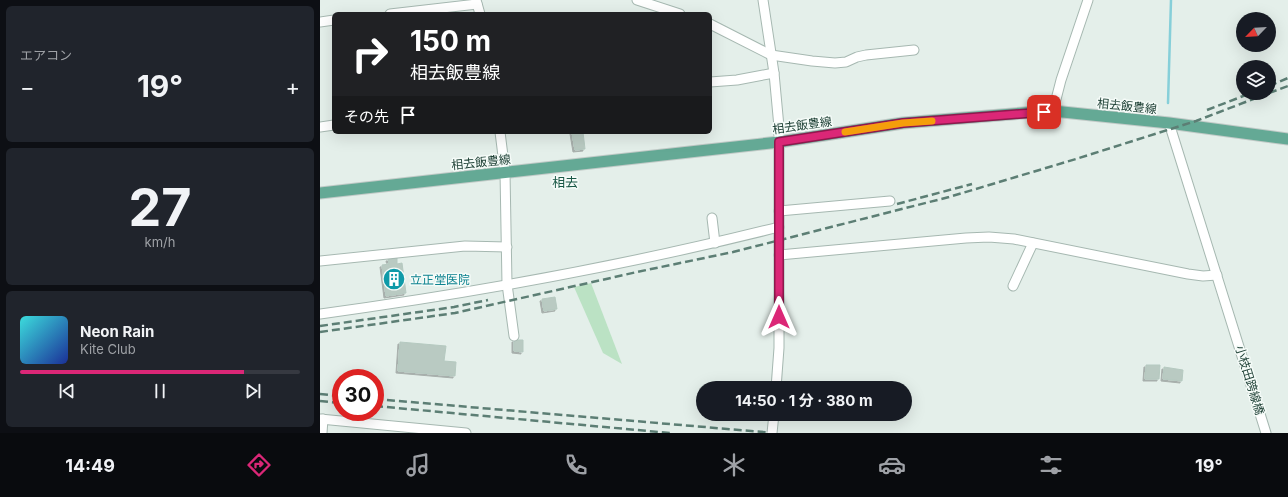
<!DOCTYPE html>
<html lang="ja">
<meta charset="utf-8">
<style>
body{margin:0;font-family:Inter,"Noto Sans JP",sans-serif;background:#20242c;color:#f1f3f6;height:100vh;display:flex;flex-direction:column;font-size:15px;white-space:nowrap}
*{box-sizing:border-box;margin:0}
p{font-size:13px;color:#9ea1a6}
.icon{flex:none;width:22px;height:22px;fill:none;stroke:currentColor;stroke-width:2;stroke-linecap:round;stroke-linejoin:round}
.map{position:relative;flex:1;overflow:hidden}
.sheet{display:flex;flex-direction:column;gap:6px;padding:6px;background:#0d0f14;width:320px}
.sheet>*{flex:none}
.hud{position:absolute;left:12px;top:12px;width:380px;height:122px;border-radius:6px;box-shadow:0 4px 16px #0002;background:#202124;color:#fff;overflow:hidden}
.needle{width:26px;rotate:245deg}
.fabs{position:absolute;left:916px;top:12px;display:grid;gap:8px}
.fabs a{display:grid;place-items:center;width:40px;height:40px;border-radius:50%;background:#171b24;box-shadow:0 4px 16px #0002;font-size:20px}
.speed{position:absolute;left:12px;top:369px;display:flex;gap:8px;font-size:20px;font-weight:700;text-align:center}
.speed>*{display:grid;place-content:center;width:52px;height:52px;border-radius:50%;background:#171b24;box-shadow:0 4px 16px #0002;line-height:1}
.speed .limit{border:6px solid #d22;background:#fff;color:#111}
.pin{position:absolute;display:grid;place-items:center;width:34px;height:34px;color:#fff;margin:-17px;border-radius:8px;box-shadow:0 2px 6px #0006}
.me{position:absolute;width:44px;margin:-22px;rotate:0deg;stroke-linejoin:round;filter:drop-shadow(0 0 3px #0008)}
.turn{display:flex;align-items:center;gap:14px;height:84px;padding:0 12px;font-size:18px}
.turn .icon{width:52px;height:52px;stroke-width:2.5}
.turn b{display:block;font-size:28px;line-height:34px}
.then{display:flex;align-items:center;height:38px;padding:0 12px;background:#0003;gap:8px;font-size:15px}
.big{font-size:30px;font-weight:700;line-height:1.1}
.sheet .tile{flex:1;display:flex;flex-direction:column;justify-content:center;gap:6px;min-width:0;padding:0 14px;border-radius:6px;background:#20242c}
.sheet .dial{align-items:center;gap:0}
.dial b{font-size:52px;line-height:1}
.song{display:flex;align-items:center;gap:12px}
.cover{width:48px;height:48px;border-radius:6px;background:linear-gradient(135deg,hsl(180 70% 55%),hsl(230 70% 35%))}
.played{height:4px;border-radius:2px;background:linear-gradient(90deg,#db2777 80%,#363941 80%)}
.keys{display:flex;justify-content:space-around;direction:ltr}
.heat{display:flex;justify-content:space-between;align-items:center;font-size:22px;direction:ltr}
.trip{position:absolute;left:376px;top:381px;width:216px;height:40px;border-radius:20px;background:#171b24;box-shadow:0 4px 16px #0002;font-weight:700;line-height:40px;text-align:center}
.dock{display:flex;height:64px;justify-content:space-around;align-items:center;background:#090b0e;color:#9ea1a6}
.dock .icon{width:28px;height:28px}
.dock .selected{color:#db2777}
.dock b{font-size:18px;color:#f1f3f6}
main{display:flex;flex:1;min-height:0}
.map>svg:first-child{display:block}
</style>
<main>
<section class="sheet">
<div class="tile"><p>エアコン</p>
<div class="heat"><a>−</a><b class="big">19°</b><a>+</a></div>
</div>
<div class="tile dial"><b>27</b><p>km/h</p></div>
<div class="tile">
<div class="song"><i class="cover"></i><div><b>Neon Rain</b><p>Kite Club</p></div></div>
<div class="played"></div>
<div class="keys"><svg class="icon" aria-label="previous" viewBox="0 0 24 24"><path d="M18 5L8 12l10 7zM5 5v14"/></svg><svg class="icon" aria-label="pause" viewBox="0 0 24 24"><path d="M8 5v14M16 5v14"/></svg><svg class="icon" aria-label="next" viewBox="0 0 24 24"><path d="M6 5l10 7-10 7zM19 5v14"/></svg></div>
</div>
</section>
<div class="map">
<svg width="968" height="433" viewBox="0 0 968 433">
<defs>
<filter id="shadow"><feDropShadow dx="-2" dy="2" stdDeviation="0" flood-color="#0004"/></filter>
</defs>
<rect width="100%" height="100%" fill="#e4efea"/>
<polygon fill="#bbe2c4" points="271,283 302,364 283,353 254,287"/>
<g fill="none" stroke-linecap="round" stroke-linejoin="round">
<polyline stroke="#86cfd9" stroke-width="2.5" points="848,103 851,0"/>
</g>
<g fill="#b9cac2" stroke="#b5c9c0" filter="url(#shadow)">
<polygon points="252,132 263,132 265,149 255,150"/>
<polygon points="77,258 77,264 82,263 86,293 66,296 62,265 69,264 68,259"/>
<polygon points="235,297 237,309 224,311 222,299"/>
<polygon points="194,340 203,340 203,352 194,351"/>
<polygon points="80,342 126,346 124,361 136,362 135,376 78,371"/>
<polygon points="826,365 840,365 839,379 825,379"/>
<polygon points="844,367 863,370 862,381 843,379"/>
<polygon points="382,386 417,388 383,388 383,402 381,402"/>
</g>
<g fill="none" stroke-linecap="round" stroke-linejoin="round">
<g stroke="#a6b8b1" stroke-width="11">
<g id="minor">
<polyline points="156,0 160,14"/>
<polyline points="317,0 360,14"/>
<polyline points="443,0 454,73 459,127 459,348 456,388"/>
<polyline points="70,14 157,4"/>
<polyline points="0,22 14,20"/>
<polyline points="390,24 451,55 492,61 515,63 526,62 537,57 546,55 594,50"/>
<polyline points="390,82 417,80 454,73"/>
<polyline points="733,111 741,80 768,0"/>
<polyline points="849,123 946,433"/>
<polyline points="0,127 14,125"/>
<polyline points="180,132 185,172 187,284 194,336"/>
<polyline points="459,211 570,201"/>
<polyline points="392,218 395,243"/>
<polyline points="459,255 646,238 669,237 694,239 868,274 883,276 897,275"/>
<polyline points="0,261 145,246 187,247"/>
<polyline points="693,286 713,243"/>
<path d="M0 314C154 293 308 265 459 227"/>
<polyline points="0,419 146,433"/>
<polyline points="2,433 3,419"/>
</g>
</g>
<g stroke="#c1cac7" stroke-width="13">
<polyline id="major" points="0,193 459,142 583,123 715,112 733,111 849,123 968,139"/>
</g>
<use href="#minor" stroke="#fff" stroke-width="9"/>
<use href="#major" stroke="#64a995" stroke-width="11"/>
<g stroke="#5c7e74" stroke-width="2.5" stroke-dasharray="8 4" stroke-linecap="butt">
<polyline points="949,86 968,78"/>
<polyline points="949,93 968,86"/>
<polyline points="887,110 931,93"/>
<polyline points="577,204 652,184"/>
<polyline points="0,326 134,307 168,300"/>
<polyline points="0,332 135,313 317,272 413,252 629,197 756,159 876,121 949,93"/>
<polyline points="0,394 21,396"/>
<polyline points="55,399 455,433"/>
<polyline points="0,401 21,403"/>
<polyline points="55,406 350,433"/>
</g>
<g stroke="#a6b8b1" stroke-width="11" stroke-linecap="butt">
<polyline id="minor-bridge" points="452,433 454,414"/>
</g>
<use href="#minor-bridge" stroke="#fff" stroke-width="9"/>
</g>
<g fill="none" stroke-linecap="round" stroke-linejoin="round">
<g stroke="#8e194d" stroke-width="10">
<polyline id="route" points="459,317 459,142 583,123 724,112"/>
</g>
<use href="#route" stroke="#db2777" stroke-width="7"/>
<polyline stroke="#f59e0b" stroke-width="7" points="525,132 583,123 612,121"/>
</g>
<defs>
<g id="building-disc" transform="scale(1.15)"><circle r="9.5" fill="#0f9aa8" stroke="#f5fbf8"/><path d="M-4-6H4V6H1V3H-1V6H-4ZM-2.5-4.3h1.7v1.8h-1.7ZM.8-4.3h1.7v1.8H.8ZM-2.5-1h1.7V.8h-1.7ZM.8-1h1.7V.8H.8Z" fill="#fff"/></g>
</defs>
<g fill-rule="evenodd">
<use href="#building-disc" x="74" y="279"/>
</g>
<g text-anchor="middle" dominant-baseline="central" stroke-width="3" stroke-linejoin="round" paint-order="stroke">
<g font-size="12" fill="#214338" stroke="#f5fbf8">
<text transform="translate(807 106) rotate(6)">相去飯豊線</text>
<text transform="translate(482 125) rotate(-8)">相去飯豊線</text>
<text transform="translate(161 162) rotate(-6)">相去飯豊線</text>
<text transform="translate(930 380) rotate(73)">小枝田跨線橋</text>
</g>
<g font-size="12" fill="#0d838f" stroke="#f5fbf8" text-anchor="start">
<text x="90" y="279">立正堂医院</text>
</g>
<g font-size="13" fill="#1a5846" stroke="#f5fbf8">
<text x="245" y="182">相去</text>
</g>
</g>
</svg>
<div class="fabs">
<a><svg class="needle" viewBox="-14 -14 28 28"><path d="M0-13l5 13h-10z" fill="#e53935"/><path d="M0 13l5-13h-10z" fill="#9ea1a6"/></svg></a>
<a><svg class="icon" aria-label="layers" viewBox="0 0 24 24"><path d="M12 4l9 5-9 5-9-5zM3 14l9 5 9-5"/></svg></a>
</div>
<div class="speed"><div class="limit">30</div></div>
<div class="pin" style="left:724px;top:112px;background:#d93025"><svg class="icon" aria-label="arrive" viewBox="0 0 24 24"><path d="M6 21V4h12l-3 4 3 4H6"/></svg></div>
<svg class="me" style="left:459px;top:317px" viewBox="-20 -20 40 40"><path d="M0-17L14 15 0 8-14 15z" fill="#db2777" stroke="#fff" stroke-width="4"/></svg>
<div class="trip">14:50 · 1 分 · 380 m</div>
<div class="hud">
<div class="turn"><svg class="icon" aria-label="right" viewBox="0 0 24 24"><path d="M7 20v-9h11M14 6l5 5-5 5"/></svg><div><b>150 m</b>相去飯豊線</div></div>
<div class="then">その先<svg class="icon" aria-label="arrive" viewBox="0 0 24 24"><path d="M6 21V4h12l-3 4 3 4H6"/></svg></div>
</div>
</div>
</main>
<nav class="dock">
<b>14:49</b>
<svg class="icon selected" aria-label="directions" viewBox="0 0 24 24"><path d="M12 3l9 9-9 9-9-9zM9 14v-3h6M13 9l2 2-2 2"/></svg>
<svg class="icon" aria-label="music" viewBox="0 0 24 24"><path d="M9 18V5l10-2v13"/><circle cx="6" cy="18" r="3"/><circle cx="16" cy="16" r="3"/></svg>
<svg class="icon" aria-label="phone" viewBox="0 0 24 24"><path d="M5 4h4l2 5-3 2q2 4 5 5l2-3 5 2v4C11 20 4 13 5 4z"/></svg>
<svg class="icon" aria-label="climate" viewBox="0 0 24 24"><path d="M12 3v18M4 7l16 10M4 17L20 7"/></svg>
<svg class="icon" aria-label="car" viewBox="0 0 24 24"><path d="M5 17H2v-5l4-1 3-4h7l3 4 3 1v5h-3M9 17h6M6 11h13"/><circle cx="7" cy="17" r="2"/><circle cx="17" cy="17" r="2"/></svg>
<svg class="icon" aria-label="filters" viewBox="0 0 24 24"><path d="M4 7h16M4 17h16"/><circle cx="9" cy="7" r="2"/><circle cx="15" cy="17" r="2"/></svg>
<b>19°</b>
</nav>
